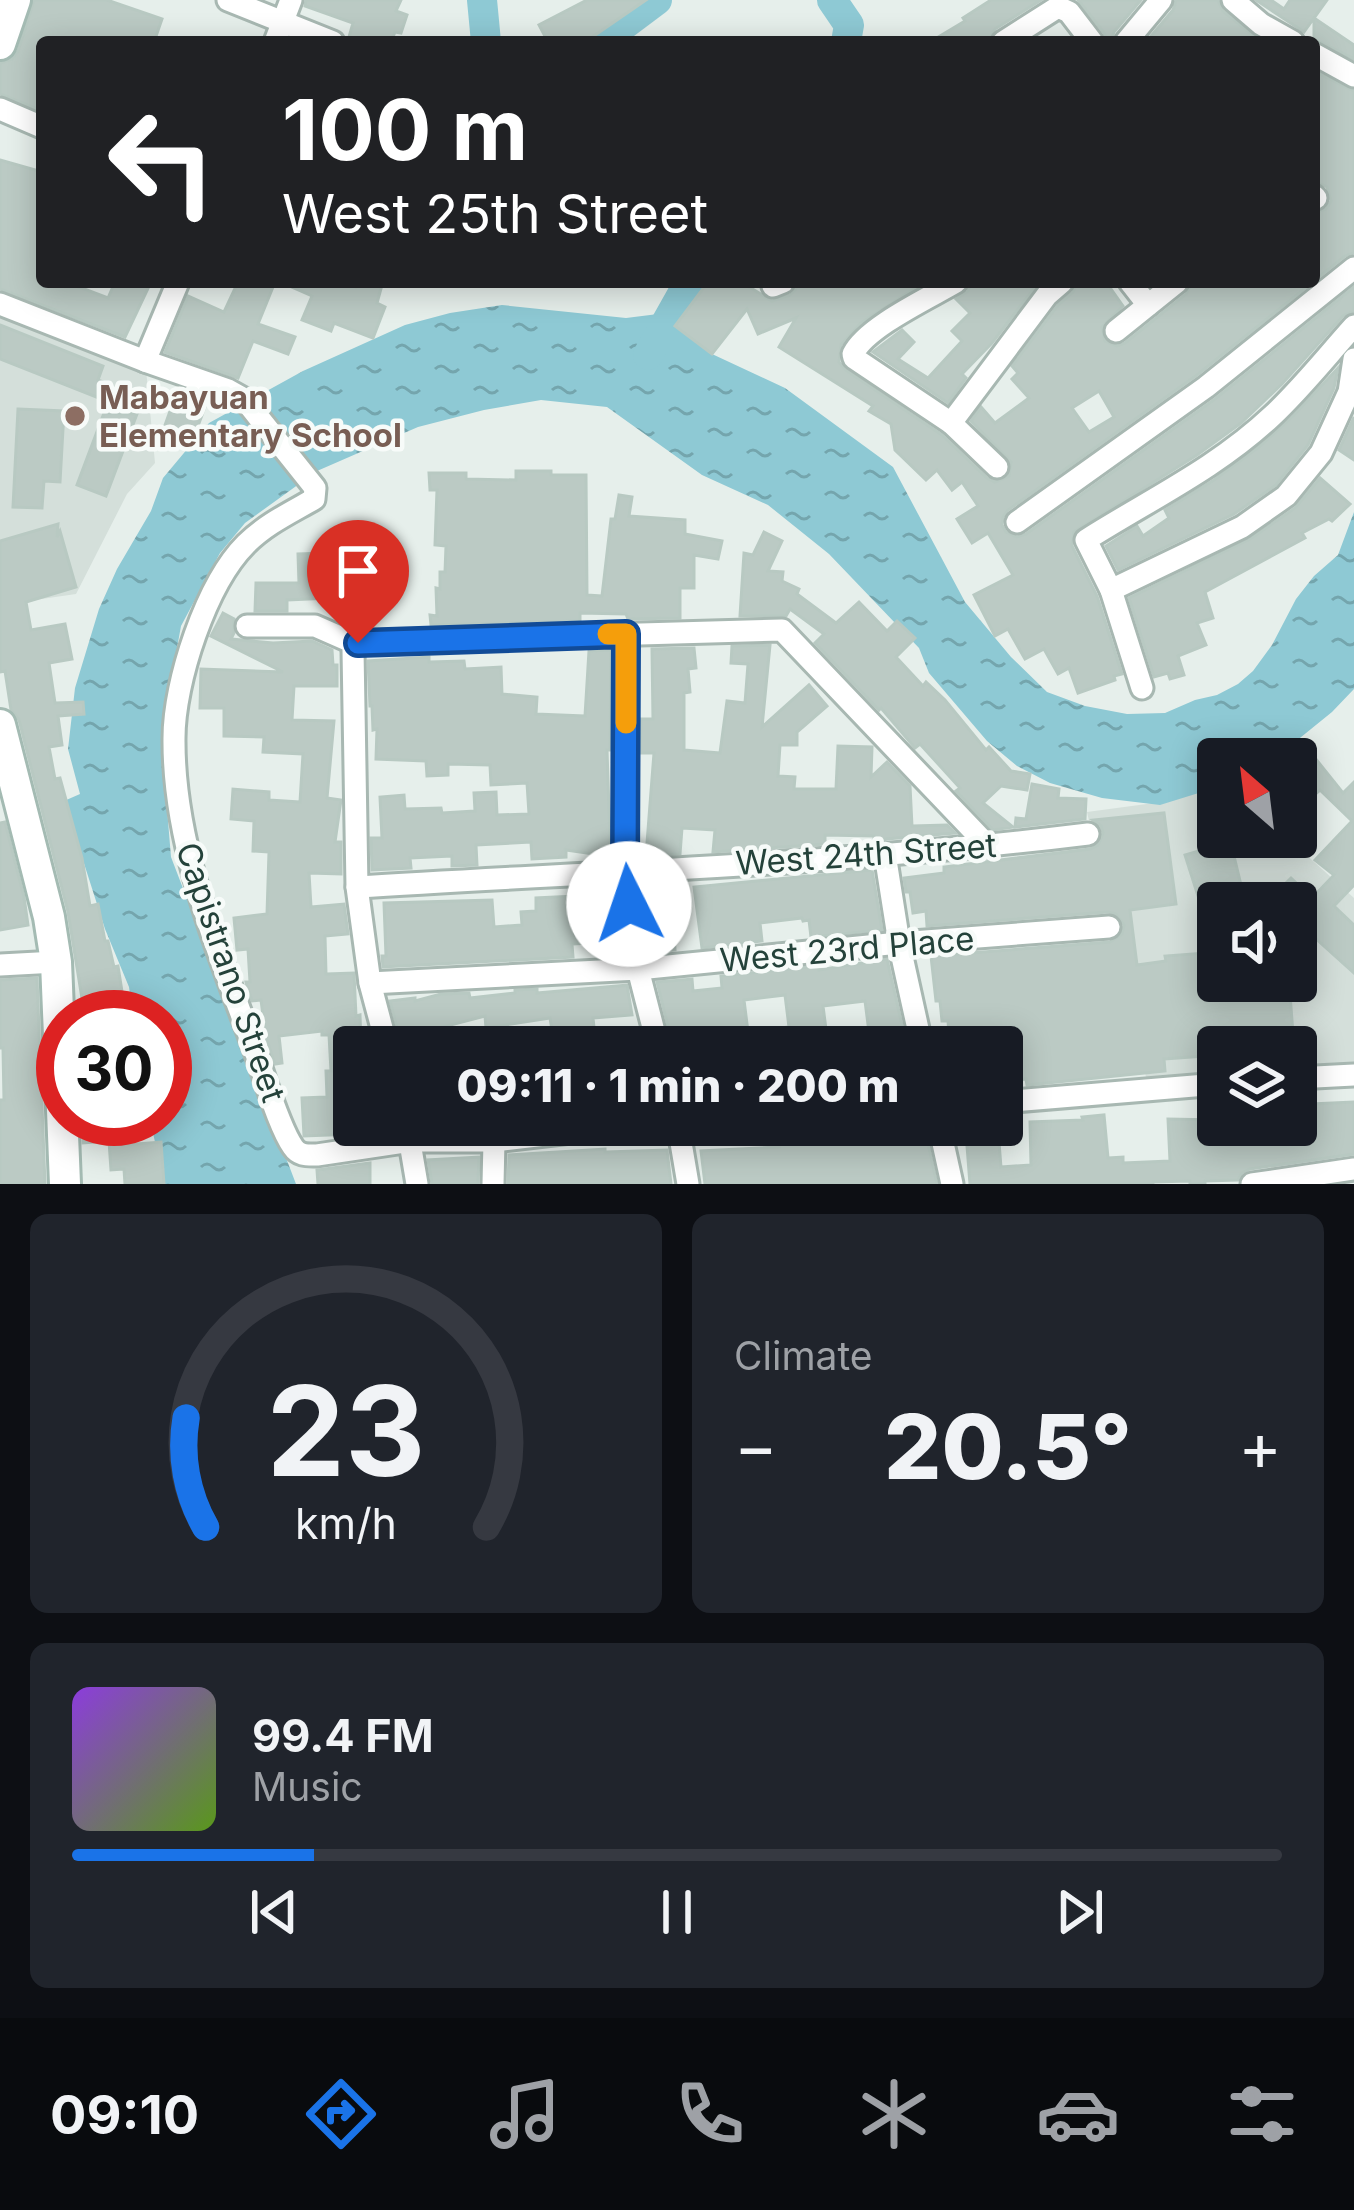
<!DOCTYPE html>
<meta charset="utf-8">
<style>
body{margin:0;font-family:Inter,sans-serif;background:#20242c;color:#f1f3f6;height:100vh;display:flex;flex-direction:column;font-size:45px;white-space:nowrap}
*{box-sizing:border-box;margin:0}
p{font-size:39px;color:#9ea1a6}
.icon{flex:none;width:66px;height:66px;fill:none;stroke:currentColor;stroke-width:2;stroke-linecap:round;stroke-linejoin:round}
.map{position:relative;height:1184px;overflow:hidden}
.details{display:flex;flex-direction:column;gap:30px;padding:30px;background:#0d0f14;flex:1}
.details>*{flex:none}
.guide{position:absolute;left:36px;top:36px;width:1284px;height:252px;border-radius:12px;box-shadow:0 6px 30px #0003;background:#202124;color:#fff;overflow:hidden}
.needle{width:78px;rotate:332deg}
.tools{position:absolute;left:1197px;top:738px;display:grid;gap:24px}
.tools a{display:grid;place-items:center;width:120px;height:120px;border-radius:12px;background:#171b24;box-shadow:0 6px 30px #0003;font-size:60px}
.speed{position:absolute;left:36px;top:990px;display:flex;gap:24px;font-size:60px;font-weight:700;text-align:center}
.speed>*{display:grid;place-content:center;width:156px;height:156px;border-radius:50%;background:#171b24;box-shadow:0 6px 30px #0003;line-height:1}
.speed .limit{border:18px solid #d22;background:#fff;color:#111}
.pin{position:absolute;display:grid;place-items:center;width:102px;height:102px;color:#fff;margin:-123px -51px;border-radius:50% 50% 50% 0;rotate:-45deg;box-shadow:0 0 12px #0007}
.pin .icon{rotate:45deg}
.me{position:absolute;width:132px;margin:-66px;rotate:356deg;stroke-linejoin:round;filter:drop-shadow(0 0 9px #0008)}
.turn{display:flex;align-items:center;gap:42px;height:252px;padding:0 48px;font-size:54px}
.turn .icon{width:156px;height:156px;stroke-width:2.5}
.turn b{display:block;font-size:84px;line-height:102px}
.big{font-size:90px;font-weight:800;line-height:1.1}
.details .tile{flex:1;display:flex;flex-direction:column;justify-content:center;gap:18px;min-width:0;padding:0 42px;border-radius:18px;background:#20242c}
.details .dial{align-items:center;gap:0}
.dial svg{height:312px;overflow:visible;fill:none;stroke:#363941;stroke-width:7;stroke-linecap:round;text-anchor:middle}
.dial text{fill:#f1f3f6;stroke:none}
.song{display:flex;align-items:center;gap:36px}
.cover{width:144px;height:144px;border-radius:18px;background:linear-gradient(135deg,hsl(270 70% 55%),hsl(90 70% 35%))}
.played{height:12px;border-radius:6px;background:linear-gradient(90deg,#1a73e8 20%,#363941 20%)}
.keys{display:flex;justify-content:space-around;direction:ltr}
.heat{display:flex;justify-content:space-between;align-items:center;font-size:66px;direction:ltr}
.details .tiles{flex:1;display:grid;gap:30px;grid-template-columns:1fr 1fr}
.tile:last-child{grid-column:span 2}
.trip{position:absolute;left:333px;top:1026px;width:690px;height:120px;border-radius:12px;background:#171b24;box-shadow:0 6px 30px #0003;font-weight:800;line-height:120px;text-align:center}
.menu{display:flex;height:192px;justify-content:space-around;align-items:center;background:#090b0e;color:#9ea1a6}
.menu .icon{width:84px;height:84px}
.menu .active{color:#1a73e8}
.menu b{font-size:54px;color:#f1f3f6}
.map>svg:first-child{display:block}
</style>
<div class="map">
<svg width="1354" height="1184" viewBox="0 0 1354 1184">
<defs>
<pattern id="water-ripples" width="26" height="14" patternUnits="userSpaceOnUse" patternTransform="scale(3)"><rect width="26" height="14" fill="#8ec9d4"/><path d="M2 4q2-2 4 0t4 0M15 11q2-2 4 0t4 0" fill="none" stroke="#74a5ad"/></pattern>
</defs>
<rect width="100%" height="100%" fill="#e6efeb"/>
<g fill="#d4dfda" fill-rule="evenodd">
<polygon points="0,317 146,369 155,463 127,494 76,594 0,605"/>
<path d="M1218 784V837H1296V827L1302 851 1354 898V1066L1296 1069V1047H1218V1073L1146 1077 1087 812 1154 803ZM1218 903H1296V981H1218Z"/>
</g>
<polygon fill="url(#water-ripples)" points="502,305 626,318 658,314 712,354 785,388 893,467 965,602 1011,657 1047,692 1085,706 1127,714 1165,713 1195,700 1217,695 1238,684 1253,671 1272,645 1296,599 1314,576 1338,555 1354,512 1354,689 1332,712 1274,759 1218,759 1218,787 1160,805 1102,798 1050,783 1017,766 987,741 929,673 919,648 829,554 768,505 702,475 607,407 541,400 484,410 418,427 317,471 245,523 220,553 181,626 161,736 171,857 296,1184 164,1184 150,1119 165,1119 165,1017 133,1017 129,987 105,929 64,801 80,794 68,749 75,688 99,609 117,569 151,511 163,478 209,423 303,371 405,325 450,313"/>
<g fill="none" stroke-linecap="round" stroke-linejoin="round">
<g stroke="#8ec9d4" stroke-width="30">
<polyline points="482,0 486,42"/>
<polyline points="832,0 849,25 846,42"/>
<polyline points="601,42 657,0"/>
<polyline points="648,355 689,282"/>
</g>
</g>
<g fill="#bbcac4" stroke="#b8c9c2" stroke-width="3" fill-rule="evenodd">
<polygon points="34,0 107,0 162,19 154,42 42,42 42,111 0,94 0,63 12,59 18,51"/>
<polygon points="306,0 401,0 396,11 407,15 401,33 395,32 391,42 366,42 349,37 353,23 305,6"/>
<polygon points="587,0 646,0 585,42 548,42 539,25"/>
<polygon points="991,0 1041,0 995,29 988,42 930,42 965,21 963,18"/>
<polygon points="1078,0 1141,0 1114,32 1111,42 1107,42 1104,33"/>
<polygon points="1176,0 1218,0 1223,11 1262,42 1146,42 1173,10"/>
<polygon points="1256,0 1271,0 1284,9 1290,0 1327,0 1314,18 1354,45 1354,59 1314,39 1314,18 1304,32"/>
<polygon points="1314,71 1354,91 1354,253 1345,256 1314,281 1314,213 1326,209 1331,201 1327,187 1314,181"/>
<polygon points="0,160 42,172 42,282 66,282 108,298 115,282 151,282 125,337 0,289"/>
<polygon points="238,282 275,282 258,324 295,337 288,354 253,341 238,378 165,352 188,296 224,312"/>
<polygon points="280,282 342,282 356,287 358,282 382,285 377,303 385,307 373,338 334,323 331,331 302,320 312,296"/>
<path d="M708 282H741L772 301 790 295 795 290 798 282H925L861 323 841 345 839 362 846 370 942 435 987 478 995 482 1009 476 1011 462 971 421 981 407 995 423 1029 398 1012 379 1018 373 1012 366 1058 305 1073 292 1077 282H1106L1123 306 1102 327 1105 341 1117 346 1125 343 1186 294 1192 282H1313L1197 375 1008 510 1003 517 1002 525 1006 532 1017 537 1026 534 1215 399 1354 287V311L1343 316 1282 384 1241 423 1197 455 1074 532 1072 546 1097 596 1122 674 1114 676 1115 680 1078 693 1069 668 1058 674 1044 649 1025 659 1008 629 995 636 974 595 1013 575 988 533 972 543 957 519 978 506 962 482 952 490 937 470 926 480 895 450 891 424 869 411 873 406 779 347 796 318 758 334 747 309 712 354 675 326ZM1099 391 1114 417 1089 432 1072 408Z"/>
<polygon points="971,282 1039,282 992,343 962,374 966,378 948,403 873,352 902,330 914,342 898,359 928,378 962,341 952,331 970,313 956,299 968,291"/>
<polygon points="0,325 103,366 98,380 110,385 104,400 0,359"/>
<polygon points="1338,368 1334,388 1308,445 1276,485 1234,514 1118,570 1106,546 1137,526 1143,536 1169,518 1165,510 1214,480 1260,446 1293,416"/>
<polygon points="178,389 208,399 189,450 160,439"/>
<polygon points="18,409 64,411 60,482 44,481 42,508 13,507"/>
<polygon points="104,413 137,414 106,496 77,485"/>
<polygon points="1354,417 1354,460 1339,450"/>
<polygon points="516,471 551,471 551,475 586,475 587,595 602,596 611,519 615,519 619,495 632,497 629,516 685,520 685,534 722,541 718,559 694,555 694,588 680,588 680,618 628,619 626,614 580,613 580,621 431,625 430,615 437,616 436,588 440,589 440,572 445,572 446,546 435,545 437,490 430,490 429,473 466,473 466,479 516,480"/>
<polygon points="1320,478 1350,504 1332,521 1329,519 1302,533 1305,538 1205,592 1213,618 1197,623 1206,645 1178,656 1184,675 1170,679 1168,673 1154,677 1129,598 1250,539 1295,508"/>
<polygon points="58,524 57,537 60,531 76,587 26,602 31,630 65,624 72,659 49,663 55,703 83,702 84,714 58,716 62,745 49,747 55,779 60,778 82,858 90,906 98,904 105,941 108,941 114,967 118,966 126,1017 85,1017 68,912 19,720 11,710 5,671 0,672 0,541"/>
<polygon points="764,532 782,541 768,571 783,572 782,581 799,589 797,594 836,623 859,602 887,631 897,621 915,638 896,657 923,686 926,682 945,700 986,750 989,747 1011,771 1030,774 1027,790 1001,786 983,803 1013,827 993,830 956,791 960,788 920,744 915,748 881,708 879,710 815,643 824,634 790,609 786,616 740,616 744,553 753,555"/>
<polygon points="328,553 330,598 287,600 287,611 255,611 256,583 299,583 298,554"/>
<polygon points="223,613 234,619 234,633 231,639 273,643 312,641 332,650 333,665 337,665 337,686 294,686 292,720 334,721 327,798 341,800 335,842 341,842 341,874 309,873 311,907 344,904 348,934 325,936 326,974 354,973 356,1016 360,1015 361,1047 354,1047 354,1134 304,1136 302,1098 327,1097 326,1071 331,1071 329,1035 322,1035 322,1031 279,1036 282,1063 275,1064 266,1038 261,1000 252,1001 247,986 246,982 250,982 248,949 237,950 234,918 267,914 269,852 253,851 254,821 231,819 233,789 269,792 269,800 300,802 303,754 263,752 264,737 224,736 224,708 200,708 201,669 283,672 211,636"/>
<polygon points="770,645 762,727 809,685 827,706 797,732 797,745 780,745 778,776 795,777 794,789 836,789 838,746 872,747 871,777 887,762 910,786 912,826 947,825 955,833 874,840 874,836 825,835 825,844 713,852 715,830 682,828 680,854 646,856 654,753 640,753 641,719 653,719 652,649 694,648 696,668 688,669 690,692 684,693 684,750 720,753 727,701 745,703 748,664 731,663 732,646"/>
<polygon points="611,650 610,750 607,750 610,840 608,856 566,850 566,857 532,859 531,842 476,845 477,865 452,866 452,856 410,858 411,868 372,870 371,838 382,838 380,797 404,795 405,809 441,808 442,813 475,811 474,793 496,792 497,815 529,814 527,783 491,785 490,765 448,764 448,775 427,776 426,761 376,759 377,729 373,730 372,706 370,706 368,661 429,657 429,662 464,661 465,669 501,667 502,694 537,697 536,714 585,716 589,651"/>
<polygon points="1311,753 1343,793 1354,782 1354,885 1334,906 1354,925 1354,973 1303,927 1307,922 1296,912 1296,903 1287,903 1276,893 1291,878 1312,898 1334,875 1315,860 1352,821 1320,790 1313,796 1296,774 1296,764"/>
<polygon points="1032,784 1059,789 1058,798 1086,799 1085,819 1015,827 1016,818 1026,819"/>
<polygon points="1164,813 1176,904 1130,910 1137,965 1166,961 1165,956 1218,952 1218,981 1289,981 1294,1047 1218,1047 1218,1055 1164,1059 1165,1071 1027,1085 1026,1079 1002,1082 1002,1047 950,1047 948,1021 942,1021 940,1001 936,1001 931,956 1110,942 1122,934 1124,925 1116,914 1108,912 927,926 926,911 913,913 910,892 906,892 904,878 944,873 944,867 1090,849 1098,845 1103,833 1101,826 1093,820"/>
<polygon points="5,822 24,897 28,925 0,930 0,823"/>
<polygon points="1236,837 1286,837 1287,841 1234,856 1241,885 1199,899 1185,855 1237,840"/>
<polygon points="872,870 882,930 811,937 809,920 803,921 802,918 760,923 762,941 702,948 694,887"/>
<polygon points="684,883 684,894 662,895 664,930 674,930 675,950 651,952 644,904 644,901 648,901 647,886"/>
<polygon points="606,890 608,942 572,944 573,957 383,967 382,956 386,956 384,903 492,900 494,927 522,925 521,912 536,911 536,898 576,896 576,892"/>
<path d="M887 959 907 1047H673L657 982 692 979 693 991 722 988 721 976 819 966V970ZM785 995 789 1027 748 1032 744 1000ZM865 1001 869 1032 827 1037 823 1006Z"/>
<polygon points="37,978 45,1184 0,1184 0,1100 4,1100 3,1048 0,1048 0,980"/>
<polygon points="627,985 632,1015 593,1018 596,1047 558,1047 556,1029 552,1030 550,1018 486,1028 485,1016 431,1030 433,1047 402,1047 390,1001 415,998 415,1001 441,994 469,993 470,998 515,993 515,990 537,989 537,993"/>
<polygon points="1354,1102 1354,1154 1250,1169 1242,1173 1238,1180 1205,1181 1205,1184 1190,1184 1190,1181 1153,1182 1153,1184 970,1184 966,1133 998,1130 1001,1167 1031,1165 1030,1122 1083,1120 1082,1117 1104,1115 1108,1158 1123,1157 1123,1163 1170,1161 1168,1119 1218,1120 1218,1125 1296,1125 1296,1110 1312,1109 1312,1104"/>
<polygon points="83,1119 120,1119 123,1145 161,1142 164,1184 125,1184 124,1169 111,1170 109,1141 83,1143"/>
<polygon points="924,1125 937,1184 705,1184 701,1151 779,1147 778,1139 847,1129 848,1138 894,1136 894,1126"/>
<polygon points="605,1149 605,1152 667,1150 671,1184 508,1184 509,1155"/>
<polygon points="479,1157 478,1184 432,1184 428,1160"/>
<polygon points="370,1163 370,1184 318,1184 317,1170"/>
</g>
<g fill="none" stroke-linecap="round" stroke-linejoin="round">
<g stroke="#a8b8b2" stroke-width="27">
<g id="street">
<polyline points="228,0 333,42"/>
<polyline points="1233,0 1261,24 1293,42"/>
<polyline points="275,42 291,0"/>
<polyline points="1003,42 1058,7 1069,12 1092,42"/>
<polyline points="1126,42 1161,0"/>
<polyline points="1314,54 1354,76"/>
<polyline points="0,109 42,127"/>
<polyline points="1314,196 1316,198"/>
<path d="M956 282C929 298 866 327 853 354L854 358 951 423 997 467"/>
<polyline points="1130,282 1148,305"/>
<polyline points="773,286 783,282"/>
<path d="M0 304 145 361 228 390 244 399 315 488 314 499C290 513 266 524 246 544 206 584 174 682 174 738 173 847 219 953 256 1054 265 1078 279 1127 293 1147 299 1156 307 1155 317 1155L411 1141H494L631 1125"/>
<polyline points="1116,331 1177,282"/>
<polyline points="145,361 178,282"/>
<polyline points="951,423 1047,295 1062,282"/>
<polyline points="1017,522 1206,387 1354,268"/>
<polyline points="1111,590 1242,527 1286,496 1321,453 1349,392 1354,359"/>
<polyline points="247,626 315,626 356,644"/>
<polyline points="626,634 625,871 638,969 658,1047"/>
<polyline points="356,644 362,642 782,630 988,846"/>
<polyline points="356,644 353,650 357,887 370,983 387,1047"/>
<path d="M1142 688 1111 590 1086 540C1149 500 1217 468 1272 416 1301 389 1327 356 1354 326"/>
<polyline points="885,854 899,943 922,1047"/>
<path d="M357 887C600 872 845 864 1088 834"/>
<polyline points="0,965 56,962"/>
<polyline points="370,983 638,969 899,943 1109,927"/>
<polyline points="1296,1078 1354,1075"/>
<polyline points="1002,1102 1218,1084"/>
<polyline points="407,1125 417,1184"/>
<polyline points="678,1125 688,1184"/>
<polyline points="939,1125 952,1184"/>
<polyline points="493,1184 494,1141"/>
<polyline points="1252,1184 1354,1169"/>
</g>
</g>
<g stroke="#a4bbb3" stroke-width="36">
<g id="secondary">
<polyline points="0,44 15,0"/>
<polyline points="0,725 49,917 56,962 65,1184"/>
</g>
</g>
<use href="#street" stroke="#fff" stroke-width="21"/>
<use href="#secondary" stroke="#fff" stroke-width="30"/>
</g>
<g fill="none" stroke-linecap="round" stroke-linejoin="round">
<g stroke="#114b97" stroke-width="30">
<polyline id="route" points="358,643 626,634 625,871 629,904"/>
</g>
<use href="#route" stroke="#1a73e8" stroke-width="21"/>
<polyline stroke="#f59e0b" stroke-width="21" points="608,634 626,634 626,723"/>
</g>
<circle fill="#8d6e63" stroke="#f7fbf9" stroke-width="4.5" cx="75" cy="416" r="12"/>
<g text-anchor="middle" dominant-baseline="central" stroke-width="9" stroke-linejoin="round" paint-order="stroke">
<g font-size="33" font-weight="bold" fill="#785e54" stroke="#f7fbf9" text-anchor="start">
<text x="99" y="397">Mabayuan<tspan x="99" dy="38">Elementary School</tspan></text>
</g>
<g font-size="33" fill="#24423a" stroke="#f7fbf9">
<text transform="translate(866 854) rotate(-4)">West 24th Street</text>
<text transform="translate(847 949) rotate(-5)">West 23rd Place</text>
<text transform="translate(231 972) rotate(71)">Capistrano Street</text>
</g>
</g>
</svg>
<div class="tools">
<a><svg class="needle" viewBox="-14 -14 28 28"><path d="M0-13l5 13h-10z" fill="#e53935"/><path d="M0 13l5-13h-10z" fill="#9ea1a6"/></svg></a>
<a><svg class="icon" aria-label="sound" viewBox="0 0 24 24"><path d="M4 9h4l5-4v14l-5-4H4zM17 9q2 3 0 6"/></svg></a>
<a><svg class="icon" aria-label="layers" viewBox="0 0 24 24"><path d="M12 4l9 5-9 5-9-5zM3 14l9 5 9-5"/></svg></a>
</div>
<div class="speed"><div class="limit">30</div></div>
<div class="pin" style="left:358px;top:643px;background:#d93025"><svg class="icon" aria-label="arrive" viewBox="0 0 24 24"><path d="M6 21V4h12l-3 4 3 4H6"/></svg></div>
<svg class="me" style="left:629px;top:904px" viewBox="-20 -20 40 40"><circle r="19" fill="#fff"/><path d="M0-13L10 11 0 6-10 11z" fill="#1a73e8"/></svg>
<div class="trip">09:11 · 1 min · 200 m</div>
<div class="guide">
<div class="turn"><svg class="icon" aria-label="left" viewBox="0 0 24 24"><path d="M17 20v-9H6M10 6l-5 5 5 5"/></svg><div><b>100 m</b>West 25th Street</div></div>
</div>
</div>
<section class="details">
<div class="tiles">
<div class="tile dial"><svg viewBox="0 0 100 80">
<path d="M14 69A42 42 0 1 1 86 69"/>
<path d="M14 69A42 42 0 0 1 9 41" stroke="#1a73e8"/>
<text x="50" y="56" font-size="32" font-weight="700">23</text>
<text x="50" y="72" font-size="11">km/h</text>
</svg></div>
<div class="tile"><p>Climate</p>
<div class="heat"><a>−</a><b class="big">20.5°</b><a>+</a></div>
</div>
<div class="tile">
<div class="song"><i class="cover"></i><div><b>99.4 FM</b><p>Music</p></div></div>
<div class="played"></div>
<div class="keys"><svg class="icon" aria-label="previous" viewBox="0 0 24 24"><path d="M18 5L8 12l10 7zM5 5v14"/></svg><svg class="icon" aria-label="pause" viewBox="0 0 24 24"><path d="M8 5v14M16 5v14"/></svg><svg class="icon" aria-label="next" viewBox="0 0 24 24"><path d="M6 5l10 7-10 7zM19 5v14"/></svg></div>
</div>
</div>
</section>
<nav class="menu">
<b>09:10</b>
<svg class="icon active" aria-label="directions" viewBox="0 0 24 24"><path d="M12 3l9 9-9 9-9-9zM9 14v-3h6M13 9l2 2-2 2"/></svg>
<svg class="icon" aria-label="music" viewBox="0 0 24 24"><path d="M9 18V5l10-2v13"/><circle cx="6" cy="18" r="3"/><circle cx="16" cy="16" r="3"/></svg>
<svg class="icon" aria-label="phone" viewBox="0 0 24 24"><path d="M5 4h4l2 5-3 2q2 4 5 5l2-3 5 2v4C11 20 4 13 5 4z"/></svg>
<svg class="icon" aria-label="climate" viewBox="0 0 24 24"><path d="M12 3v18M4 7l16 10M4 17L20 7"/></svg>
<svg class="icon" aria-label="car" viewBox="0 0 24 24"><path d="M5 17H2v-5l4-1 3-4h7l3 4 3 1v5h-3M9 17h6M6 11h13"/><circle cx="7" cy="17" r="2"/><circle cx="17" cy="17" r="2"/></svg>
<svg class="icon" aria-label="filters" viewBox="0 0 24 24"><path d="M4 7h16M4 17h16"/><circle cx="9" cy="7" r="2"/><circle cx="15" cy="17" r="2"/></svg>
</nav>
